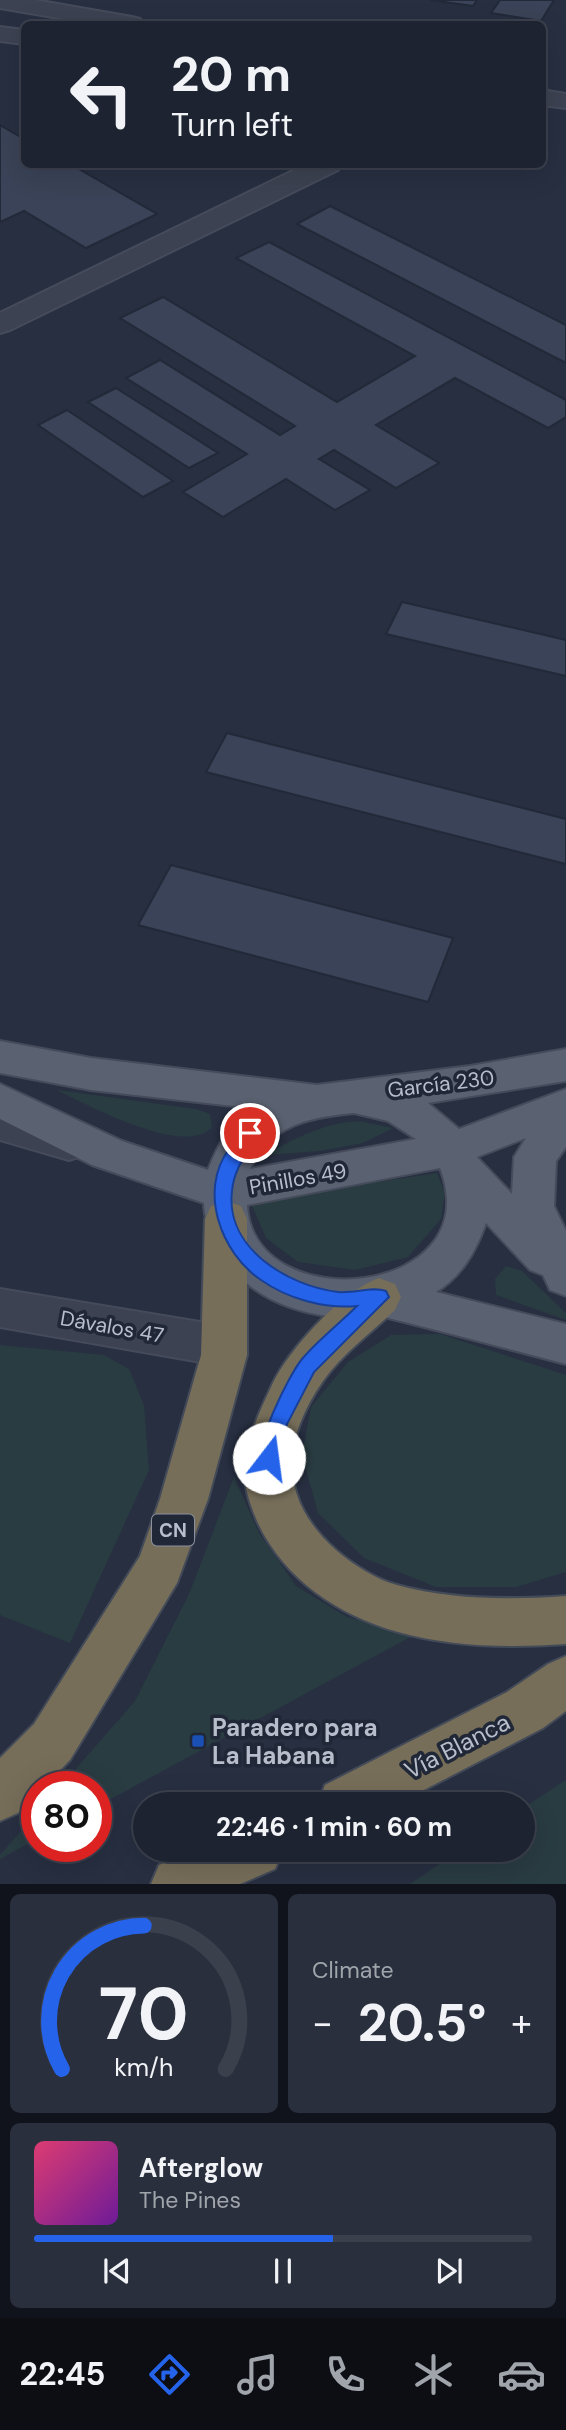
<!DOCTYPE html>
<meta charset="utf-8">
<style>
body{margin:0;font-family:"DM Sans",sans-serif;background:#2a2f3d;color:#f1f3f6;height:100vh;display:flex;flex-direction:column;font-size:26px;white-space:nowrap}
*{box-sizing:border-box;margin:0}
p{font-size:23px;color:#a0a4ab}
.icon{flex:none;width:38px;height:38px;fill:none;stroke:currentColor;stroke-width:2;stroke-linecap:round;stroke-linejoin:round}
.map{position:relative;height:1884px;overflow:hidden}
.panel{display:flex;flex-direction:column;gap:10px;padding:10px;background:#10131b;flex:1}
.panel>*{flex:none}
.hud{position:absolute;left:21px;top:21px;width:525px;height:147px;border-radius:10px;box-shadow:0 7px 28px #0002,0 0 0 2px #3b404d;background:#1d2331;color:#f1f3f6;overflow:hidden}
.speed{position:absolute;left:21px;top:1771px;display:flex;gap:14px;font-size:35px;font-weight:700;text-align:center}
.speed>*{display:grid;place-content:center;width:91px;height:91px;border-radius:50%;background:#1d2331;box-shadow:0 7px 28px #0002,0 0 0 2px #3b404d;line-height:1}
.speed .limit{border:10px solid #d22;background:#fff;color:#111}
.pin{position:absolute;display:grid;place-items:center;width:60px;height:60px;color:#fff;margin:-30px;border:4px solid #fff;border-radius:50%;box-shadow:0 2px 7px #0007}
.me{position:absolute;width:77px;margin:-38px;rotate:15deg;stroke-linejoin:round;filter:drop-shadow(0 0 5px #0008)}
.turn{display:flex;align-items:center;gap:24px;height:147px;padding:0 35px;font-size:32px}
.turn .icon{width:91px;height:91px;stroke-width:2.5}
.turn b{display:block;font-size:49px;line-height:60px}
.big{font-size:52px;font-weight:700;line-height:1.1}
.panel .widget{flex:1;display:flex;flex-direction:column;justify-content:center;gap:10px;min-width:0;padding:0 24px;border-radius:10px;background:#2a2f3d}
.panel .dial{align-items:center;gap:0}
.dial svg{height:182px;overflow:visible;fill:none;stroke:#3b404d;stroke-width:7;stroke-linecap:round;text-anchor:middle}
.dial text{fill:#f1f3f6;stroke:none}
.song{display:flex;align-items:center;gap:21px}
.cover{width:84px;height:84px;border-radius:10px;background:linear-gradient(135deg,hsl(340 70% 55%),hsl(280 70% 35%))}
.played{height:7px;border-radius:4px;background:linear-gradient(90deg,#2563eb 60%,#3b404d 60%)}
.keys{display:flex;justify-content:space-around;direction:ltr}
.heat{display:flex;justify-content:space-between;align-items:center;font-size:38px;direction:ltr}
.panel .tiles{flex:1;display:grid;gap:10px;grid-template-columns:1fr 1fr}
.widget:last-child{grid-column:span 2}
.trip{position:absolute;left:133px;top:1792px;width:402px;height:70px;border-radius:35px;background:#1d2331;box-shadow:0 7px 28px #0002,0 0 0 2px #3b404d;font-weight:700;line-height:70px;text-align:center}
.tab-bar{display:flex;height:112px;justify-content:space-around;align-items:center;background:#0c0e14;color:#a0a4ab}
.tab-bar .icon{width:49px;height:49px}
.tab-bar .active{color:#2563eb}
.tab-bar b{font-size:32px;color:#f1f3f6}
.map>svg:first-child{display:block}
</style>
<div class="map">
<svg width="566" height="1884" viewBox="0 0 566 1884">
<rect width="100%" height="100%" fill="#272f41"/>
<g fill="#293c42">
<path d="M57 1090 196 1109 210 1114 212 1127C186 1158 87 1105 57 1090Z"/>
<path d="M359 1121 393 1128 363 1143 320 1151 265 1155C296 1138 323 1123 359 1121Z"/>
<polygon points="437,1173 445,1193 441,1219 408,1257 355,1270 298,1262 266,1238 250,1201"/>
<polygon points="506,1266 522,1271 566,1313 566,1320 496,1295 495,1279"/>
<polygon points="440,1334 566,1375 566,1572 516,1587 436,1587 364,1558 318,1513 302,1455 311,1407 348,1362 391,1335"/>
<polygon points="0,1345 104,1355 129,1369 144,1405 149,1470 70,1643 0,1615"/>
<polygon points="234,1477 259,1533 296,1586 347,1617 416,1634 96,1807 96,1787 60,1787 135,1701 189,1594"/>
<polygon points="566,1780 566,1884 410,1884 461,1850 523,1850 523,1808"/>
<polygon points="37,1813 37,1839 0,1859 0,1855"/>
</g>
<g fill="#3a4357" stroke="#222938" stroke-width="2">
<polygon points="430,0 477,0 473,6"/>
<polygon points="500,0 554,0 541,21 491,13"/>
<polygon points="0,125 24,139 24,164 70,164 157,214 86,248 24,211 0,222"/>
<polygon points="330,206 566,325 566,363 297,224"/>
<polygon points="269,242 566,400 566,417 548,428 455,378 376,425 439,463 396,488 334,450 319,459 370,490 335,510 286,479 223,517 183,492 247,454 126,378 160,360 280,435 295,426 120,318 163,297 337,402 415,356 236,258"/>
<polygon points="116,388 218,453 189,468 88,402"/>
<polygon points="67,410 173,481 143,497 38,425"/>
<polygon points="402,602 566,640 566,676 386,634"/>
<polygon points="227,733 566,819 566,864 206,772"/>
<polygon points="171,865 453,938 428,1002 138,925"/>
</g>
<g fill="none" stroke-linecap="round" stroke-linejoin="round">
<g stroke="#454b5a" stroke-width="4">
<g id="minor">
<polygon points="0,0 35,0 132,17 140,19 144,24 94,24 0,8"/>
<polygon points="0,27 24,30 24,44 0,41"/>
<polygon points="542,90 566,94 566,108 542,105"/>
<polygon points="307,164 342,164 338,170 10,330 0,333 0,313"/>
<polygon points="0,1106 84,1131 90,1143 84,1155 69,1160 0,1140"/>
<polygon points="0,1289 224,1326 240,1332 247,1346 240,1360 224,1366 0,1327"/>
</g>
</g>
<g stroke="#454b5a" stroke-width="4">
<path id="major" d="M0 1041 91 1058 317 1085 470 1066 566 1049V1081L428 1103 459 1129 566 1089V1147L556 1161 554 1206 566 1231V1296L550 1290 543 1275 530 1270 486 1223C476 1251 462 1276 436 1292L566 1324V1364C504 1348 442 1331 380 1316 364 1312 344 1319 327 1316 279 1309 238 1288 216 1244 210 1231 204 1218 204 1203L92 1165 0 1119V1084L122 1141 208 1170C218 1145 229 1124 251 1108L91 1090 0 1073ZM354 1113 388 1121 416 1139 250 1169C269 1125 311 1117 354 1113ZM526 1138 514 1157 512 1194 477 1157ZM440 1168C490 1297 253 1320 247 1205Z"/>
</g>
<g stroke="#434a58" stroke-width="4">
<g id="highway">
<polygon points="226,1201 241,1206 247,1219 247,1355 208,1499 177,1583 70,1760 44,1787 37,1787 37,1795 18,1813 0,1821 0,1758 34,1724 140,1556 160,1499 201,1355 205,1219 211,1206"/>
<path d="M379 1278 395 1284 401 1297 395 1310C371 1333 342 1354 323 1381 280 1443 279 1500 337 1551 354 1565 375 1579 397 1585 451 1600 510 1600 566 1596V1644C510 1648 452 1647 398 1632 337 1615 283 1578 257 1521 251 1506 245 1491 245 1475 244 1443 259 1413 272 1385 289 1349 342 1291 379 1278Z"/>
<polygon points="566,1656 566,1711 543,1728 397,1804 318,1804 325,1785 507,1692 548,1664"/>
<polygon points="194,1850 283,1850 275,1869 240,1884 151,1884 159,1865"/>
</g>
</g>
<use href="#minor" fill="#3c4251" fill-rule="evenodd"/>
<use href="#major" fill="#5a6170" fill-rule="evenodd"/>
<use href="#highway" fill="#766e59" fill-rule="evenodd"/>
</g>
<path fill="#2563eb" stroke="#184099" stroke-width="2" d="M250 1126 256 1128 259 1133C248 1153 234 1167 232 1191 225 1249 289 1286 338 1292 354 1294 371 1286 386 1291L389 1297 314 1372 287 1424 276 1464 269 1466 262 1464C254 1445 289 1375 302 1359 318 1340 339 1324 357 1306 325 1309 288 1299 261 1280 221 1253 198 1191 229 1149 235 1141 240 1130 250 1126Z"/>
<rect fill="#1a4fb4" stroke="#202736" stroke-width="2.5" x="191" y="1734" width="14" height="14" rx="3.5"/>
<g text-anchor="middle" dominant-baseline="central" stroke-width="7" stroke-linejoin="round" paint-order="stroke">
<rect fill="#202736" stroke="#8a909e" stroke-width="2" x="152" y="1514.5" width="42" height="31" rx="5"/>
<g font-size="19" font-weight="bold" fill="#b8bdcb">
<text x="173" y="1530">CN</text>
</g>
<g font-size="21" fill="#b8bdcb" stroke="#202736">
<text transform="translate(441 1084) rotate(-7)">García 230</text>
<text transform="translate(298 1179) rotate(-10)">Pinillos 49</text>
<text transform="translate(112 1327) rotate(10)">Dávalos 47</text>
</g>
<g font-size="24" font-weight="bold" fill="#b8bdcb" stroke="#202736" text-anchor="start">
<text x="212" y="1727">Paradero para<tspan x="212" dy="28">La Habana</tspan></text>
</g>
<g font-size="24" fill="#b8bdcb" stroke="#202736">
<text transform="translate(457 1746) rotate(-27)">Vía Blanca</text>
</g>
</g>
</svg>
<div class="speed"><div class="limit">80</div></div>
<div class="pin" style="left:250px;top:1133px;background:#d93025"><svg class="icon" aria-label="arrive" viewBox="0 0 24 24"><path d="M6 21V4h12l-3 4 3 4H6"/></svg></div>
<svg class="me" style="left:269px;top:1458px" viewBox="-20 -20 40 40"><circle r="19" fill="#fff"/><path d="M0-13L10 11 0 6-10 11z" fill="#2563eb"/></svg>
<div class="trip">22:46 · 1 min · 60 m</div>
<div class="hud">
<div class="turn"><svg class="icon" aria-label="left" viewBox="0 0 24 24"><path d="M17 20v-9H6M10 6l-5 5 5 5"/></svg><div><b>20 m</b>Turn left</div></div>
</div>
</div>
<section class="panel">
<div class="tiles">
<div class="widget dial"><svg viewBox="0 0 100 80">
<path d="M14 69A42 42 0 1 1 86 69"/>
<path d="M14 69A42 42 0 0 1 50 6" stroke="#2563eb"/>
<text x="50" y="56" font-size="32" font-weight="700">70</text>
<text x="50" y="72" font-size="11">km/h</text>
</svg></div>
<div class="widget"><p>Climate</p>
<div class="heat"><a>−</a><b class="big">20.5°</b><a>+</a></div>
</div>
<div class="widget">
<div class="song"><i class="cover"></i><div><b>Afterglow</b><p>The Pines</p></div></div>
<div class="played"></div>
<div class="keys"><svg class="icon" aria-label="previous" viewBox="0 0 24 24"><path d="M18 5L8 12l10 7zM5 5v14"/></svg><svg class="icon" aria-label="pause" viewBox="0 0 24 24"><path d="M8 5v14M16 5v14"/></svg><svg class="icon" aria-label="next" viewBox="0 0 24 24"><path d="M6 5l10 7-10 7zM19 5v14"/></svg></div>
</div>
</div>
</section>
<nav class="tab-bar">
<b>22:45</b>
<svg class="icon active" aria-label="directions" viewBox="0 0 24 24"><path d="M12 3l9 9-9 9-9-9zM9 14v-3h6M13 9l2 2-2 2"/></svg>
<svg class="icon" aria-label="music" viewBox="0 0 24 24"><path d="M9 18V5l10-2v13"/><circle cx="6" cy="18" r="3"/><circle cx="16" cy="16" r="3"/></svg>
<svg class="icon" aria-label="phone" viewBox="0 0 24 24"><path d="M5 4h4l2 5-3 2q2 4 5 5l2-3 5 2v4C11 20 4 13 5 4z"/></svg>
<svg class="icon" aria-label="climate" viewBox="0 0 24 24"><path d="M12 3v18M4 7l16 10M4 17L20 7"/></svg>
<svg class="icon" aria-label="car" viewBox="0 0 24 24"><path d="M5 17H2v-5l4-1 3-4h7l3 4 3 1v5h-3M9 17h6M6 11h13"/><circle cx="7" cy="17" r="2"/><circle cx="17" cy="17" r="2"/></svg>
</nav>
